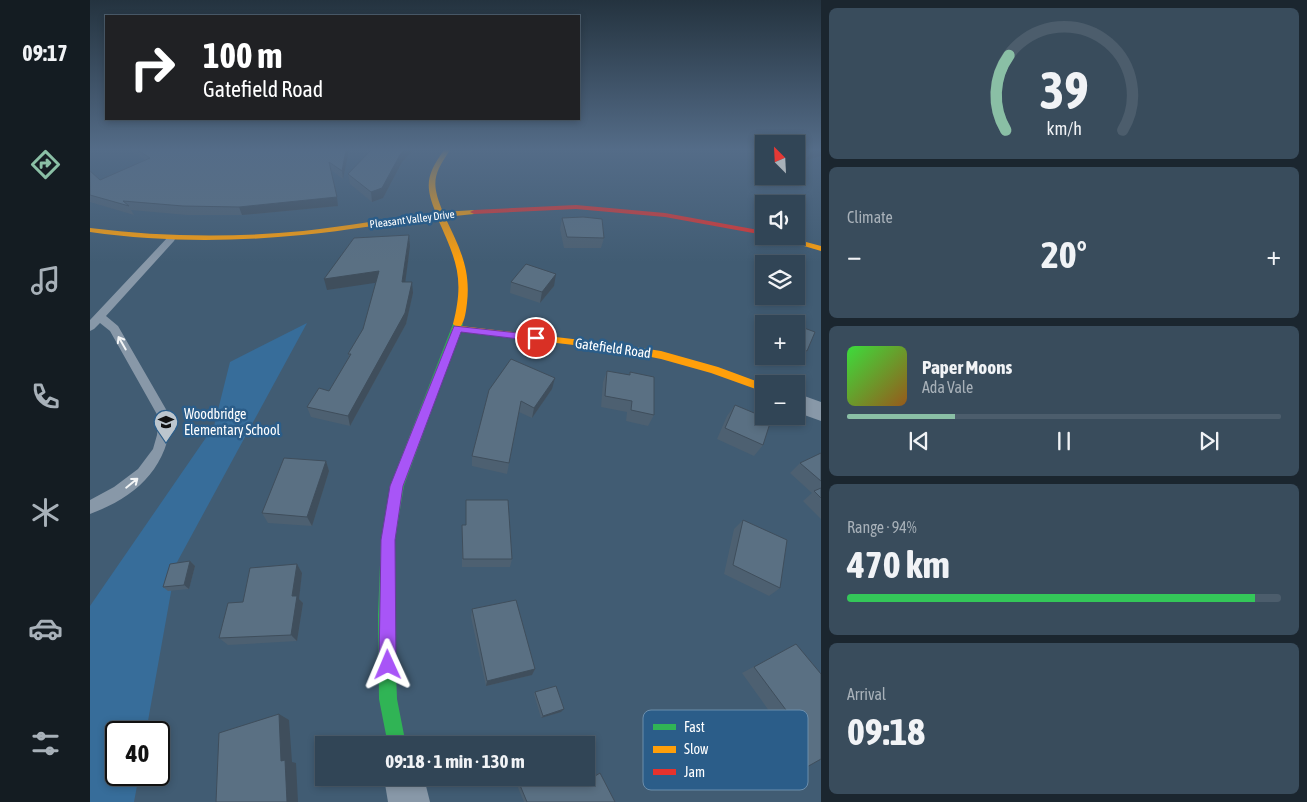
<!DOCTYPE html>
<meta charset="utf-8">
<style>
body{margin:0;font-family:"Asap Condensed",sans-serif;background:#394c5c;color:#f1f3f6;height:100vh;display:flex;flex-direction:column;font-size:19px;white-space:nowrap}
*{box-sizing:border-box;margin:0}
p{font-size:16px;color:#a8b1b9}
.icon{flex:none;width:28px;height:28px;fill:none;stroke:currentColor;stroke-width:2;stroke-linecap:round;stroke-linejoin:round}
.map{position:relative;flex:1;overflow:hidden}
.panel{display:flex;flex-direction:column;gap:8px;padding:8px;background:#1b262f;width:486px}
.panel>*{flex:none}
.guide{position:absolute;left:15px;top:15px;width:475px;height:105px;border-radius:0px;box-shadow:0 2px 8px #0003,0 0 0 1px #4c5d6c;background:#202124;color:#fff;overflow:hidden}
.needle{width:32px;rotate:336deg}
.controls{position:absolute;left:665px;top:135px;display:grid;gap:10px}
.controls a{display:grid;place-items:center;width:50px;height:50px;border-radius:0px;background:#314556;box-shadow:0 2px 8px #0003,0 0 0 1px #4c5d6c;font-size:25px}
.speed{position:absolute;left:15px;top:721px;display:flex;gap:10px;font-size:25px;font-weight:700;text-align:center}
.speed>*{display:grid;place-content:center;width:65px;height:65px;border-radius:50%;background:#314556;box-shadow:0 2px 8px #0003,0 0 0 1px #4c5d6c;line-height:1}
.speed .limit{border:2px solid #111;border-radius:8px;background:#fff;color:#111}
.pin{position:absolute;display:grid;place-items:center;width:42px;height:42px;color:#fff;margin:-21px;border:2px solid #fff;border-radius:50%;box-shadow:0 1px 5px #0007}
.me{position:absolute;width:55px;margin:-28px;rotate:359deg;stroke-linejoin:round;filter:drop-shadow(0 0 4px #0008)}
.turn{display:flex;align-items:center;gap:18px;height:105px;padding:0 15px;font-size:22px}
.turn .icon{width:65px;height:65px;stroke-width:2.5}
.turn b{display:block;font-size:35px;line-height:42px}
.big{font-size:38px;font-weight:700;line-height:1.1}
.panel .widget{flex:1;display:flex;flex-direction:column;justify-content:center;gap:8px;min-width:0;padding:0 18px;border-radius:8px;background:#394c5c}
.panel .dial{align-items:center;gap:0}
.dial svg{height:130px;overflow:visible;fill:none;stroke:#4c5d6c;stroke-width:7;stroke-linecap:round;text-anchor:middle}
.dial text{fill:#f1f3f6;stroke:none}
.song{display:flex;align-items:center;gap:15px}
.cover{width:60px;height:60px;border-radius:8px;background:linear-gradient(135deg,hsl(120 70% 55%),hsl(30 70% 35%))}
.played{height:5px;border-radius:2px;background:linear-gradient(90deg,#8abfa5 25%,#4c5d6c 25%)}
.keys{display:flex;justify-content:space-around;direction:ltr}
.heat{display:flex;justify-content:space-between;align-items:center;font-size:28px;direction:ltr}
.charge{height:8px;border-radius:4px;background:linear-gradient(90deg,#34c759 94%,#4c5d6c 0)}
.trip{position:absolute;left:225px;top:736px;width:280px;height:50px;border-radius:0px;background:#314556;box-shadow:0 2px 8px #0003,0 0 0 1px #4c5d6c;font-weight:700;line-height:50px;text-align:center}
main{display:flex;flex:1;min-height:0}
.tabs{display:flex;flex-direction:column;width:90px;justify-content:space-around;align-items:center;background:#141c22;color:#a8b1b9}
.tabs .icon{width:35px;height:35px}
.tabs .active{color:#8abfa5}
.tabs b{font-size:22px;color:#f1f3f6}
.map>svg:first-child{display:block}
</style>
<main>
<nav class="tabs">
<b>09:17</b>
<svg class="icon active" aria-label="directions" viewBox="0 0 24 24"><path d="M12 3l9 9-9 9-9-9zM9 14v-3h6M13 9l2 2-2 2"/></svg>
<svg class="icon" aria-label="music" viewBox="0 0 24 24"><path d="M9 18V5l10-2v13"/><circle cx="6" cy="18" r="3"/><circle cx="16" cy="16" r="3"/></svg>
<svg class="icon" aria-label="phone" viewBox="0 0 24 24"><path d="M5 4h4l2 5-3 2q2 4 5 5l2-3 5 2v4C11 20 4 13 5 4z"/></svg>
<svg class="icon" aria-label="climate" viewBox="0 0 24 24"><path d="M12 3v18M4 7l16 10M4 17L20 7"/></svg>
<svg class="icon" aria-label="car" viewBox="0 0 24 24"><path d="M5 17H2v-5l4-1 3-4h7l3 4 3 1v5h-3M9 17h6M6 11h13"/><circle cx="7" cy="17" r="2"/><circle cx="17" cy="17" r="2"/></svg>
<svg class="icon" aria-label="filters" viewBox="0 0 24 24"><path d="M4 7h16M4 17h16"/><circle cx="9" cy="7" r="2"/><circle cx="15" cy="17" r="2"/></svg>
</nav>
<div class="map">
<svg width="731" height="802" viewBox="0 0 731 802">
<rect width="100%" height="100%" fill="#415c73"/>
<polygon fill="#376d9a" points="217,323 86,564 56,732 26,732 26,775 49,775 44,802 0,802 0,606 124,426 140,362"/>
<g fill="none" stroke-linecap="round" stroke-linejoin="round">
<path fill="#8898a8" fill-rule="evenodd" d="M81 236 85 239 84 241 16 316 28 326 81 418C78 468 46 497 0 514V500L24 487 48 469 63 449 67 435 69 418 20 331 10 323 4 329 0 331V320L78 237Z"/>
<g fill="#8898a8" fill-rule="evenodd">
<polygon points="706,393 731,402 731,421 706,412"/>
<polygon points="294,778 334,778 340,802 298,802"/>
</g>
<polygon fill="#30b455" fill-rule="evenodd" points="368,321 373,324 314,486 305,540 304,615 307,699 316,745 298,745 289,699 288,615 291,540 300,486 363,324"/>
<g fill="#ff9f0a" fill-rule="evenodd">
<path d="M354 150H360C343 175 341 183 353 212L384 210 388 212 384 214 355 217C369 247 381 268 377 303 376 311 375 320 371 326L526 344 571 351 628 367 674 384V392L621 373 571 359 526 350 364 331 362 329 365 326 363 324C375 277 366 260 347 217 302 222 257 231 212 235 141 242 71 242 0 232V228C71 237 142 238 213 231 258 226 301 218 346 213 334 185 337 174 354 150Z"/>
<polygon points="680,236 694,236 731,246 731,251"/>
</g>
<polygon fill="#e5322d" fill-rule="evenodd" points="486,205 575,213 674,231 674,235 575,217 486,209 384,214 380,212 384,210"/>
</g>
<g fill="#4d6071">
<polygon points="40,150 259,150 253,179 241,170 248,206 152,215 97,215 41,210 44,215 0,202 0,171 10,180 55,160"/>
<polygon points="281,150 323,150 312,162 293,198 282,202 260,184 258,174"/>
<polygon points="706,150 731,150 716,160 706,157"/>
<polygon points="472,218 514,238 511,248 474,248 470,229"/>
<polygon points="319,235 320,246 315,282 323,293 316,324 260,426 221,417 217,407 239,391 259,357 258,354 273,329 286,282 237,290"/>
<polygon points="421,282 464,286 450,303 420,293"/>
<polygon points="706,325 717,351 708,362 692,356 706,356"/>
<polygon points="674,330 674,350 667,347"/>
<polygon points="517,371 539,375 540,372 564,415 558,426 536,421 537,412 511,407 513,382"/>
<polygon points="462,389 442,418 429,412 417,474 382,466 382,456 399,390"/>
<polygon points="645,405 673,445 664,456 627,439 637,416"/>
<polygon points="731,453 731,519 713,501 722,493 700,473 710,463"/>
<polygon points="236,461 239,471 222,526 178,523 172,513"/>
<polygon points="376,500 422,559 420,567 372,567 372,525 376,525"/>
<polygon points="653,520 690,588 679,596 634,574 644,529"/>
<polygon points="100,561 105,566 99,589 78,591 73,587"/>
<polygon points="207,564 212,573 209,599 213,603 207,641 138,645 129,638 153,602"/>
<polygon points="382,609 445,669 442,675 396,686 381,617"/>
<polygon points="706,644 715,768 699,770 667,724 682,715 652,673"/>
<polygon points="445,692 471,712 451,718 444,694"/>
<polygon points="510,773 525,802 434,802 424,778 488,778 491,783 503,775"/>
</g>
<g fill="#3f4e5c">
<polygon points="256,150 259,150 253,179 252,171"/>
<polygon points="314,150 323,150 312,162 293,198 282,202 281,192"/>
<polygon points="729,150 731,150 731,156 716,160 721,152"/>
<polygon points="247,197 248,206 152,215 149,207"/>
<polygon points="319,235 320,246 314,292 312,282"/>
<polygon points="289,271 291,282 237,290 234,279"/>
<polygon points="466,274 464,286 450,303 452,292"/>
<polygon points="322,282 323,293 316,324 260,426 258,416"/>
<polygon points="465,378 462,389 442,418 444,408"/>
<polygon points="236,461 239,471 222,526 217,517"/>
<polygon points="100,561 105,566 99,589 94,585"/>
<polygon points="207,564 212,573 209,599 213,603 207,641 201,635 202,596"/>
<polygon points="445,669 442,675 396,686 397,681"/>
<polygon points="474,709 471,712 451,718 453,716"/>
<polygon points="189,714 199,720 202,762 206,763 208,802 197,802 191,761"/>
</g>
<g fill="#5a7083" stroke="#3f4e5c">
<polygon points="48,150 256,150 252,171 239,162 247,197 149,207 93,206 33,201 39,206 0,195 0,171 10,180 60,158"/>
<polygon points="281,150 314,150 311,153 292,188 281,192 258,174"/>
<polygon points="714,150 729,150 721,152"/>
<polygon points="493,217 512,219 514,238 477,237 472,218"/>
<polygon points="319,235 312,282 322,282 315,313 258,416 217,407 229,388 239,391 261,354 258,354 273,329 289,271 234,279 264,238"/>
<polygon points="436,264 466,274 452,292 421,282"/>
<polygon points="682,317 701,324 679,324"/>
<polygon points="706,325 725,332 717,351 706,347"/>
<polygon points="421,359 465,378 444,408 431,401 419,463 382,456 399,390"/>
<polygon points="517,371 540,375 540,372 564,377 564,415 541,410 542,401 515,396"/>
<polygon points="645,405 681,420 673,445 635,428"/>
<polygon points="731,453 731,481 710,463"/>
<polygon points="194,458 236,461 217,517 172,513"/>
<polygon points="731,488 731,498 724,491"/>
<polygon points="376,500 418,500 422,559 373,559 372,525 376,525"/>
<polygon points="653,520 697,540 690,588 643,565"/>
<polygon points="100,561 94,585 73,587 80,564"/>
<polygon points="207,564 202,596 207,596 201,635 129,638 138,603 153,602 160,568"/>
<polygon points="426,600 445,669 397,681 382,609"/>
<polygon points="706,644 731,674 731,759 715,768 680,720 696,710 664,667"/>
<polygon points="466,686 474,709 453,716 445,692"/>
<polygon points="189,714 191,761 195,760 197,802 126,802 129,733"/>
<polygon points="469,736 473,745 452,745"/>
<polygon points="510,773 525,802 437,802 427,778 488,778 492,784"/>
</g>
<defs><path id="oneway-shaft" d="M-6 0H5M1.5-3L5.5 0L1.5 3" fill="none" stroke-width="1.6" stroke-linecap="round" stroke-linejoin="round" transform="scale(1.25)"/></defs>
<g stroke="#f3f5f6">
<use href="#oneway-shaft" transform="translate(32 343) rotate(-120)"/>
<use href="#oneway-shaft" transform="translate(42 483) rotate(-39)"/>
</g>
<linearGradient id="sky" x2="0" y2="1"><stop stop-color="#24333f"/><stop offset="0.57" stop-color="#546c88"/><stop offset="1" stop-color="#546c88" stop-opacity="0"/></linearGradient>
<rect width="731" height="262" fill="url(#sky)"/>
<polygon fill="#a855f7" stroke="#6d37a1" points="364,326 446,335 452,338 446,341 371,332 313,486 305,540 306,665 304,671 298,674 292,671 289,665 291,540 300,486"/>
<defs>
<g id="school-pin" transform="scale(1.25)"><path d="M0 17L-7.5 6A9.5 9.5 0 1 1 7.5 6Z" fill="#bcc6ce" stroke="#2b5d89"/><path d="M0-5L7-2L0 1L-7-2ZM-4 1L0 2.5L4 1V4Q0 6-4 4Z" fill="#111"/></g>
</defs>
<g fill-rule="evenodd">
<use href="#school-pin" x="76" y="422"/>
</g>
<g text-anchor="middle" dominant-baseline="central" stroke-width="5" stroke-linejoin="round" paint-order="stroke">
<g font-size="11" fill="#fff" stroke="#2b5d89">
<text transform="translate(322 219) rotate(-7)">Pleasant Valley Drive</text>
</g>
<g font-size="14" fill="#fff" stroke="#2b5d89">
<text transform="translate(523 348) rotate(8)">Gatefield Road</text>
</g>
<g font-size="14" fill="#fff" stroke="#2b5d89" text-anchor="start">
<text x="94" y="414">Woodbridge<tspan x="94" dy="16">Elementary School</tspan></text>
</g>
</g>
<rect x="553" y="710" width="165" height="80" rx="8" fill="#2b5d89" stroke="#6b8eac" stroke-width="1"/>
<rect x="563" y="724" width="23" height="6" fill="#30b455"/>
<rect x="563" y="746" width="23" height="7" fill="#ff9f0a"/>
<rect x="563" y="769" width="23" height="6" fill="#e5322d"/>
<g font-size="14" fill="#fff">
<text x="594" y="732">Fast</text>
<text x="594" y="754">Slow</text>
<text x="594" y="777">Jam</text>
</g>
</svg>
<div class="controls">
<a><svg class="needle" viewBox="-14 -14 28 28"><path d="M0-13l5 13h-10z" fill="#e53935"/><path d="M0 13l5-13h-10z" fill="#a8b1b9"/></svg></a>
<a><svg class="icon" aria-label="sound" viewBox="0 0 24 24"><path d="M4 9h4l5-4v14l-5-4H4zM17 9q2 3 0 6"/></svg></a>
<a><svg class="icon" aria-label="layers" viewBox="0 0 24 24"><path d="M12 4l9 5-9 5-9-5zM3 14l9 5 9-5"/></svg></a>
<a>+</a>
<a>−</a>
</div>
<div class="speed"><div class="limit">40</div></div>
<div class="pin" style="left:446px;top:338px;background:#d93025"><svg class="icon" aria-label="arrive" viewBox="0 0 24 24"><path d="M6 21V4h12l-3 4 3 4H6"/></svg></div>
<svg class="me" style="left:298px;top:665px" viewBox="-20 -20 40 40"><path d="M0-17L14 15 0 8-14 15z" fill="#a855f7" stroke="#fff" stroke-width="4"/></svg>
<div class="trip">09:18 · 1 min · 130 m</div>
<div class="guide">
<div class="turn"><svg class="icon" aria-label="right" viewBox="0 0 24 24"><path d="M7 20v-9h11M14 6l5 5-5 5"/></svg><div><b>100 m</b>Gatefield Road</div></div>
</div>
</div>
<section class="panel">
<div class="widget dial"><svg viewBox="0 0 100 80">
<path d="M14 69A42 42 0 1 1 86 69"/>
<path d="M14 69A42 42 0 0 1 16 23" stroke="#8abfa5"/>
<text x="50" y="56" font-size="32" font-weight="700">39</text>
<text x="50" y="72" font-size="11">km/h</text>
</svg></div>
<div class="widget"><p>Climate</p>
<div class="heat"><a>−</a><b class="big">20°</b><a>+</a></div>
</div>
<div class="widget">
<div class="song"><i class="cover"></i><div><b>Paper Moons</b><p>Ada Vale</p></div></div>
<div class="played"></div>
<div class="keys"><svg class="icon" aria-label="previous" viewBox="0 0 24 24"><path d="M18 5L8 12l10 7zM5 5v14"/></svg><svg class="icon" aria-label="pause" viewBox="0 0 24 24"><path d="M8 5v14M16 5v14"/></svg><svg class="icon" aria-label="next" viewBox="0 0 24 24"><path d="M6 5l10 7-10 7zM19 5v14"/></svg></div>
</div>
<div class="widget"><p>Range · 94%</p><b class="big">470 km</b><div class="charge"></div></div>
<div class="widget"><p>Arrival</p><b class="big">09:18</b></div>
</section>
</main>
